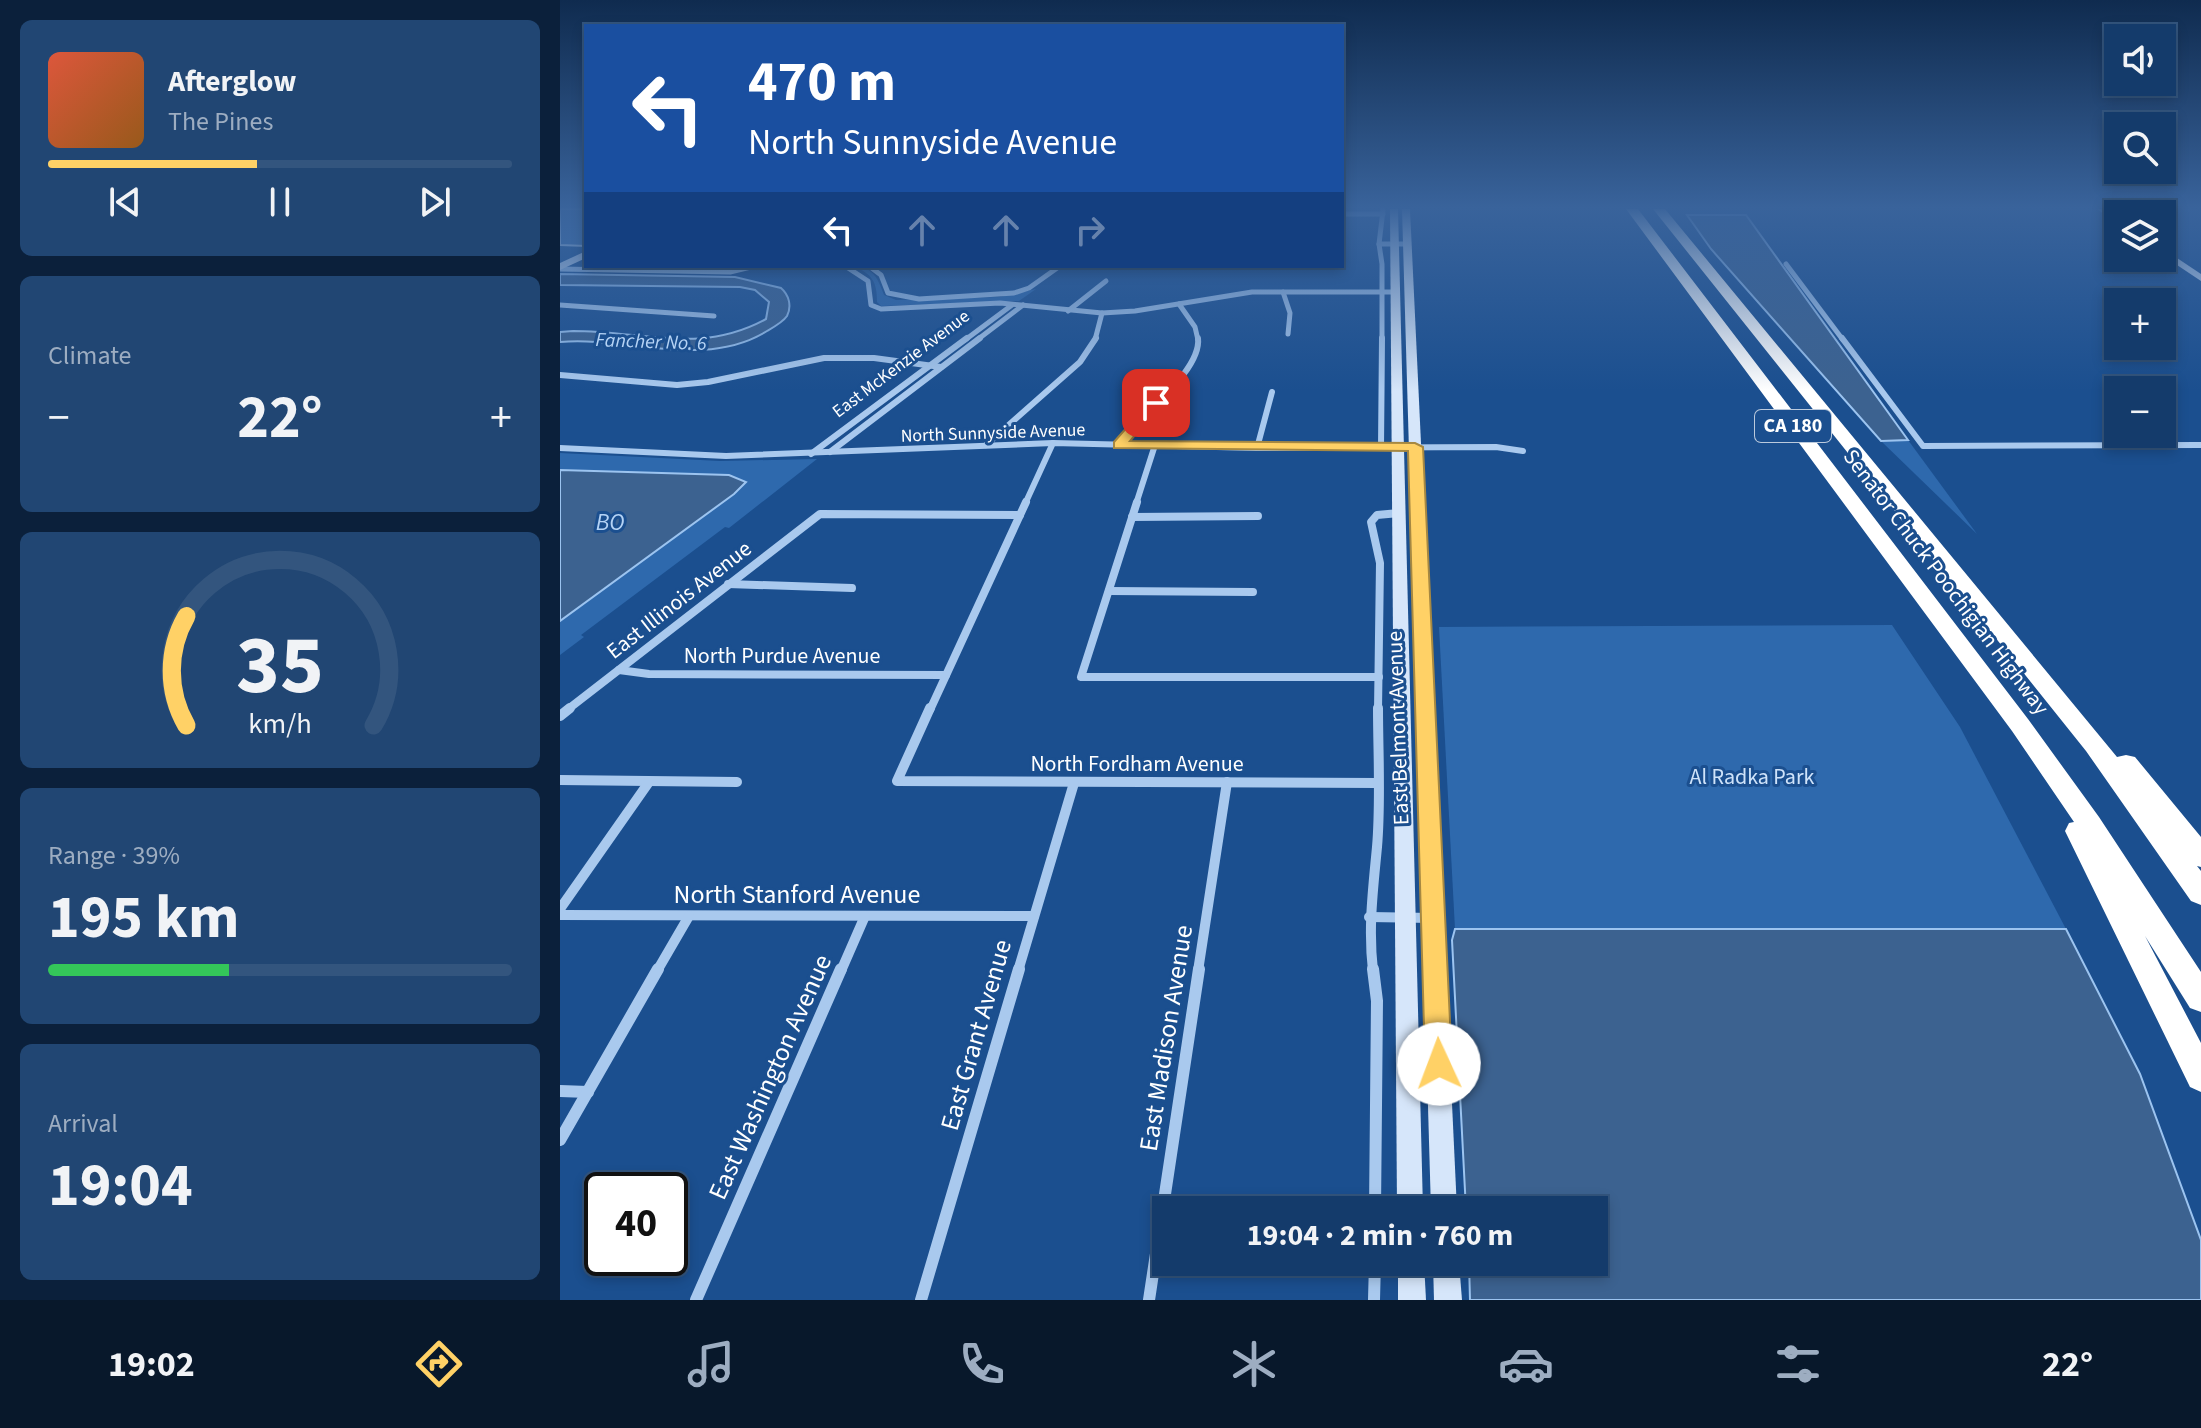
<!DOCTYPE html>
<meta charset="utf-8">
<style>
body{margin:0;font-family:"Source Sans 3",sans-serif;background:#214673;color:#f1f3f6;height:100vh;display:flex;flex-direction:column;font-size:30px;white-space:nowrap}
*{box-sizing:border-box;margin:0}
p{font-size:26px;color:#9dadc1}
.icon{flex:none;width:44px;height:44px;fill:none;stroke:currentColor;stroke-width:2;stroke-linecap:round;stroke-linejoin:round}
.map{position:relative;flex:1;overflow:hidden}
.details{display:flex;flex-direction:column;gap:20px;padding:20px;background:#0b203b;width:560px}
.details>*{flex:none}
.top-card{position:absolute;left:24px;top:24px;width:760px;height:244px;border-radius:0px;box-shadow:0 4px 12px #0003,0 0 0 2px #33557e;background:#1a4fa0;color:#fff;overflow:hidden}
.buttons{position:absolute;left:1544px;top:24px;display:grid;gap:16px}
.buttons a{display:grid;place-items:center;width:72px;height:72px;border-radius:0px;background:#143b6b;box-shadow:0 4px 12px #0003,0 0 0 2px #33557e;font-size:40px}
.speed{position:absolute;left:24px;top:1172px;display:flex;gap:16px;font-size:40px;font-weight:700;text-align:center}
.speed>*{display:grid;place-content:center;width:104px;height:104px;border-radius:50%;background:#143b6b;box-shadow:0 4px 12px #0003,0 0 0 2px #33557e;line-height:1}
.speed .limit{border:4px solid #111;border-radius:12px;background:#fff;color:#111}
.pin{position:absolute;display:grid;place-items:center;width:68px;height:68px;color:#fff;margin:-34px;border-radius:16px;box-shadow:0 4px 12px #0006}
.me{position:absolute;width:88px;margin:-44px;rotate:358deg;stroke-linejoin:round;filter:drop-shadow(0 0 6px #0008)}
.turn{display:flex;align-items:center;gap:28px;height:168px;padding:0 32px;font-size:36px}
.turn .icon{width:104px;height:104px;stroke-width:2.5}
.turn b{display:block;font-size:56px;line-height:68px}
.lanes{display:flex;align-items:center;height:76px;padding:0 32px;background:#0003;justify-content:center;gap:40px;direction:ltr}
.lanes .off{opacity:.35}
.big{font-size:60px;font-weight:700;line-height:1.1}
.details .card{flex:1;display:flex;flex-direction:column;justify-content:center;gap:12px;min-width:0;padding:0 28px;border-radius:12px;background:#214673}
.details .dial{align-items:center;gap:0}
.dial svg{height:208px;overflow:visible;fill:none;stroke:#33557e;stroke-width:7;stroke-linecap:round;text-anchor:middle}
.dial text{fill:#f1f3f6;stroke:none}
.song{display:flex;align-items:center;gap:24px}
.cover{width:96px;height:96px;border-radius:12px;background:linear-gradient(135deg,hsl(10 70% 55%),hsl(30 70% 35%))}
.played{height:8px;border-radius:4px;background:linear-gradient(90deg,#ffd166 45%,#33557e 45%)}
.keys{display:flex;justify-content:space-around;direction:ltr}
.heat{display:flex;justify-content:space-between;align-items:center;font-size:44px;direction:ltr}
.charge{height:12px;border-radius:6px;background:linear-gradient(90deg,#34c759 39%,#33557e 0)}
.trip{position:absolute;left:592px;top:1196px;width:456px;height:80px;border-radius:0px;background:#143b6b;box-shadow:0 4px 12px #0003,0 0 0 2px #33557e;font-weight:700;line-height:80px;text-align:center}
.menu{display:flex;height:128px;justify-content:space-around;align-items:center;background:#08182b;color:#9dadc1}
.menu .icon{width:56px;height:56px}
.menu .on{color:#ffd166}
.menu b{font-size:36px;color:#f1f3f6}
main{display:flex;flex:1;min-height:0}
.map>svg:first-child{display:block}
</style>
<main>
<section class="details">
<div class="card">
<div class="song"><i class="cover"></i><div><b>Afterglow</b><p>The Pines</p></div></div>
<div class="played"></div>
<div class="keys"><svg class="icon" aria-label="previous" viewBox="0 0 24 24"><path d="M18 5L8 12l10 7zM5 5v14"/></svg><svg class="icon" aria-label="pause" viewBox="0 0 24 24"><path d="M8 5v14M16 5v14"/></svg><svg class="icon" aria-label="next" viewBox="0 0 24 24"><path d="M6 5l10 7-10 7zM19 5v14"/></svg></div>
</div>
<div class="card"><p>Climate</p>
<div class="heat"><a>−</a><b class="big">22°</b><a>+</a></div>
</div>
<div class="card dial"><svg viewBox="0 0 100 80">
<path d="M14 69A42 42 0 1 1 86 69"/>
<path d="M14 69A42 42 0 0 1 14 27" stroke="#ffd166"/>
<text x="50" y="56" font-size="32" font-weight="700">35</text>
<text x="50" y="72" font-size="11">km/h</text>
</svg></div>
<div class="card"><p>Range · 39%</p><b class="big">195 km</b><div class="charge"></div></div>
<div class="card"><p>Arrival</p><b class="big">19:04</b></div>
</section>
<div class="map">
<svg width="1641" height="1300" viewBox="0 0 1641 1300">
<rect width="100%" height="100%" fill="#1b4f8f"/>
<g fill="#2e69ad">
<path d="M293 266C313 266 318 279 324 295L336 300 440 297 476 289 459 301 321 306 317 302C317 281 312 274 293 266Z"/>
<polygon points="1348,440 1417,534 1321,441"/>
<polygon points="0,453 160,461 257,459 169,528 165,527 21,635 24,637 0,655"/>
<polygon points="1332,625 1400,727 1506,929 895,929 879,627"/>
</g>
<g fill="#3c6290" stroke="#9cc4f0" stroke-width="2">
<polygon points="1127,215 1186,215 1348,440 1321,441 1151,249"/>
<path d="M0 274 175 277 221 288C229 295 232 306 227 316 223 322 214 327 207 331 144 370 68 336 0 342V332L13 331C84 331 140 355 206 319L209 302 195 290 180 287 0 285Z"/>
<polygon points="0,470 169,475 186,482 174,494 0,621"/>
<polygon points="895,929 1506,929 1580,1074 1641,1240 1641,1300 910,1300 909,1262 1034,1262 1034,1210 906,1210 892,940"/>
</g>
<polygon fill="#4478b7" stroke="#cfe3fa" stroke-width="2" points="0,209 26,209 26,246 0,245"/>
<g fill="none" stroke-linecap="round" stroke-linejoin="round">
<g stroke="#a9c9ee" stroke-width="5">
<polyline points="782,214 823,214"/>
<polyline points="819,244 823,210"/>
<polyline points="1226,264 1283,340"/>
<polyline points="285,266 308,281 311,305 321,309 440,303 542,313 575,311 692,292 836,292"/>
<polyline points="309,266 321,275 328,293 359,299 454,293 469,288 500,266"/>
<polyline points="0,269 170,272 195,266"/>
<polyline points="723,292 730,313 728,334"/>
<polyline points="619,304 635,327 638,340"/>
<polyline points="0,305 154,316"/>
<polyline points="508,311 546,281"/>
<polyline points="405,340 452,305"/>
<polyline points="417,340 463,305"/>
<polyline points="535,340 542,313"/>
<polyline points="822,340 822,264 819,244 847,244"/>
</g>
<g stroke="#a9c9ee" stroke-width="6">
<polyline points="1282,338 1363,446 1641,445"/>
<polyline points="0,375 117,385 148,382 264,358 314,358 381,367"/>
<polyline points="426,445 520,362 536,338"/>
<path d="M559 445C577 417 642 372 638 338"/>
<polyline points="821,447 822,338"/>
<polyline points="0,448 166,456 493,443 697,448 936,447 963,451"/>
<polyline points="697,448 712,392"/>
<polyline points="270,452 420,338"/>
<polyline points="251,454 407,338"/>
<polyline points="465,504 493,443"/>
<polyline points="576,504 595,445"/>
</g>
<g stroke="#a9c9ee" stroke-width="8">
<polyline points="577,502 521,677 819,677"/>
<polyline points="572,517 698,516"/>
<polyline points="168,584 292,588"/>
<polyline points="549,591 693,592"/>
<polyline points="59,670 89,674 386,675"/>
<polyline points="7,710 260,514 460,515"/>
<polyline points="370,710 466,502"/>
<polyline points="818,710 820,563 811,522 817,515 839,513"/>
</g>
<g stroke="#a9c9ee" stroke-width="10">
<polyline points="370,708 337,781 818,783"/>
<polyline points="0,716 10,708"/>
<polyline points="0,780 177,782"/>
<polyline points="0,909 89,782"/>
<polyline points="0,915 474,916"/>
<polyline points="809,917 873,918"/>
<polyline points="97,971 129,916"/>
<polyline points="281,971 305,916"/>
<polyline points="458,971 514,783"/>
<polyline points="638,971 667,782"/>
<path d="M813 971C808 928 813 890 817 847 821 801 818 754 818 708"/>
</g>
<g stroke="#a9c9ee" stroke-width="12">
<polyline points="813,969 817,1001 815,1210"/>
<polyline points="0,1091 28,1092"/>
<polyline points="0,1140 98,969"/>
<polyline points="136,1300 281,969"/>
<polyline points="361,1300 459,969"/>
<polyline points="589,1300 639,969"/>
<polyline points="814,1300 815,1262"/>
</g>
<g fill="#d6e6fa" fill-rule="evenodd">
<polygon points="830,209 838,209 863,1210 837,1210"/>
<polygon points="842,209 850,209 897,1210 871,1210"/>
<polygon points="1537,209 1547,209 1558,217 1558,224"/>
<polygon points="1602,248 1641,274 1641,281 1602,255"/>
<polygon points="26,251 26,258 0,270 0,263"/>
<polygon points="838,1262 864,1262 866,1300 838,1300"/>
<polygon points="873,1262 899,1262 902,1300 874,1300"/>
</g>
<g fill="#fff" fill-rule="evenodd">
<polygon points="1066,209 1078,209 1468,719 1539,817 1641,972 1641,1012 1630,1008 1585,936 1641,1043 1641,1092 1630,1087 1505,831 1509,823 1514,822 1452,731"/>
<polygon points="1093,209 1105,209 1557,757 1566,755 1575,757 1641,837 1641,867 1637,866 1641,871 1641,905 1631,901 1526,751"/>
</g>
</g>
<linearGradient id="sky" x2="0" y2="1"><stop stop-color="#0f2b4f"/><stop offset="0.53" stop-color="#39639b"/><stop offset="1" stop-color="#39639b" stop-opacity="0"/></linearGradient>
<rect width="1641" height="391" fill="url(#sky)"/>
<polygon fill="#ffd166" stroke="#a68842" stroke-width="2" points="591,400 602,403 570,441 855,443 863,447 892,1064 888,1073 879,1077 869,1073 865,1064 848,451 554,448 554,442"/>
<g text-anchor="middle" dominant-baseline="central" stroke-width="6" stroke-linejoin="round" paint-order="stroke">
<g font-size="18" fill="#fff" stroke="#1b4f8f">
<text transform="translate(341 364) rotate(-37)">East McKenzie Avenue</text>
<text transform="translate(433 433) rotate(-2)">North Sunnyside Avenue</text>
</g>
<g font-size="20" font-style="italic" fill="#b5d3f5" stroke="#1b4f8f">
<text transform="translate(91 342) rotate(2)">Fancher No. 6</text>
</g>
<rect fill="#1b4f8f" stroke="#bbcadd" stroke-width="2" x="1195" y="410" width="76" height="32" rx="6"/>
<g font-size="20" font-weight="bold" fill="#fff">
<text x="1233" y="426">CA 180</text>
</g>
<g font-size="22" fill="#fff" stroke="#1b4f8f">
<text transform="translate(1386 582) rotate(53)">Senator Chuck Poochigian Highway</text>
<text transform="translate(119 600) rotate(-38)">East Illinois Avenue</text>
<text x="222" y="656">North Purdue Avenue</text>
<text transform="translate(838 728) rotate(-92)">East Belmont Avenue</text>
<text x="577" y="764">North Fordham Avenue</text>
</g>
<g font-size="22" fill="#cfe3fa" stroke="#1b4f8f">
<text x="1192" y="777">Al Radka Park</text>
</g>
<g font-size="24" font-style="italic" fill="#b5d3f5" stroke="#1b4f8f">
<text x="50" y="522">BO</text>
</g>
<g font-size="26" fill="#fff" stroke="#1b4f8f">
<text x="237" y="894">North Stanford Avenue</text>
<text transform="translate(416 1035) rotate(-74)">East Grant Avenue</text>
<text transform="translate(606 1038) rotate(-81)">East Madison Avenue</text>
<text transform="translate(210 1077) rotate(-66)">East Washington Avenue</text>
</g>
</g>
</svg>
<div class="buttons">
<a><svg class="icon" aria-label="sound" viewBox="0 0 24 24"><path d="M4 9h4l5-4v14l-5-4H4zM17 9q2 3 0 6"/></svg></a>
<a><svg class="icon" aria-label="search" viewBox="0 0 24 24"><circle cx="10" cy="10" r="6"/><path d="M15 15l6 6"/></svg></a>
<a><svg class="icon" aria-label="layers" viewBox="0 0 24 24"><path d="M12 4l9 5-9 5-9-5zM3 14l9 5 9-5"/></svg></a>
<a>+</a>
<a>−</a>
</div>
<div class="speed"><div class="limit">40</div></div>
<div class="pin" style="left:596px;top:403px;background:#d93025"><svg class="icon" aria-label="arrive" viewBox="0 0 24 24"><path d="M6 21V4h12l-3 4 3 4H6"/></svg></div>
<svg class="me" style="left:879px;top:1064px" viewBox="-20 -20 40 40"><circle r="19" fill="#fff"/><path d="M0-13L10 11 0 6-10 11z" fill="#ffd166"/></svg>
<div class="trip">19:04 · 2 min · 760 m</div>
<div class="top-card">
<div class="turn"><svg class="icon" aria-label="left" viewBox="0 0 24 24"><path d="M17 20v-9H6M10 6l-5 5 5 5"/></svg><div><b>470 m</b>North Sunnyside Avenue</div></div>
<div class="lanes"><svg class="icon" aria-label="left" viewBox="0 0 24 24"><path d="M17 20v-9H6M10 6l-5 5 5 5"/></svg><svg class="icon off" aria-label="ahead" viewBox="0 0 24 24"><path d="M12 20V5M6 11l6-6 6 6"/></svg><svg class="icon off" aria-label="ahead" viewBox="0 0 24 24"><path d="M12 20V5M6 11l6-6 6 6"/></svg><svg class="icon off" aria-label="right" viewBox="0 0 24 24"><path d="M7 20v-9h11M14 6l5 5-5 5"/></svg></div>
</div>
</div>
</main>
<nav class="menu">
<b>19:02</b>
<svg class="icon on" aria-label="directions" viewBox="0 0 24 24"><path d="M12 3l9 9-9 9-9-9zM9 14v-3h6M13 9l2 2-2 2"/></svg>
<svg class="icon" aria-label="music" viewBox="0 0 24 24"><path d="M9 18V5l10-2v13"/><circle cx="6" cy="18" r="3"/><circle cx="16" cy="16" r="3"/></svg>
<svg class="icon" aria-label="phone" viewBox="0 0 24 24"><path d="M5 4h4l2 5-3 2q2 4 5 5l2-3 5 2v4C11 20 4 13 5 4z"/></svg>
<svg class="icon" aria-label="climate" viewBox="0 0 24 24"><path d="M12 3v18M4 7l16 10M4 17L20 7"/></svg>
<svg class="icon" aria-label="car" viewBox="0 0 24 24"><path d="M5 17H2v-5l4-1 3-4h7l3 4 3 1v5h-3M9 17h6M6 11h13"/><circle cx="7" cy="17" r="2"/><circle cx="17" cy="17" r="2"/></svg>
<svg class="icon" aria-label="filters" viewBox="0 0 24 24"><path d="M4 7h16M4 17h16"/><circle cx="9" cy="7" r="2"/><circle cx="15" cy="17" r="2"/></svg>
<b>22°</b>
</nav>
